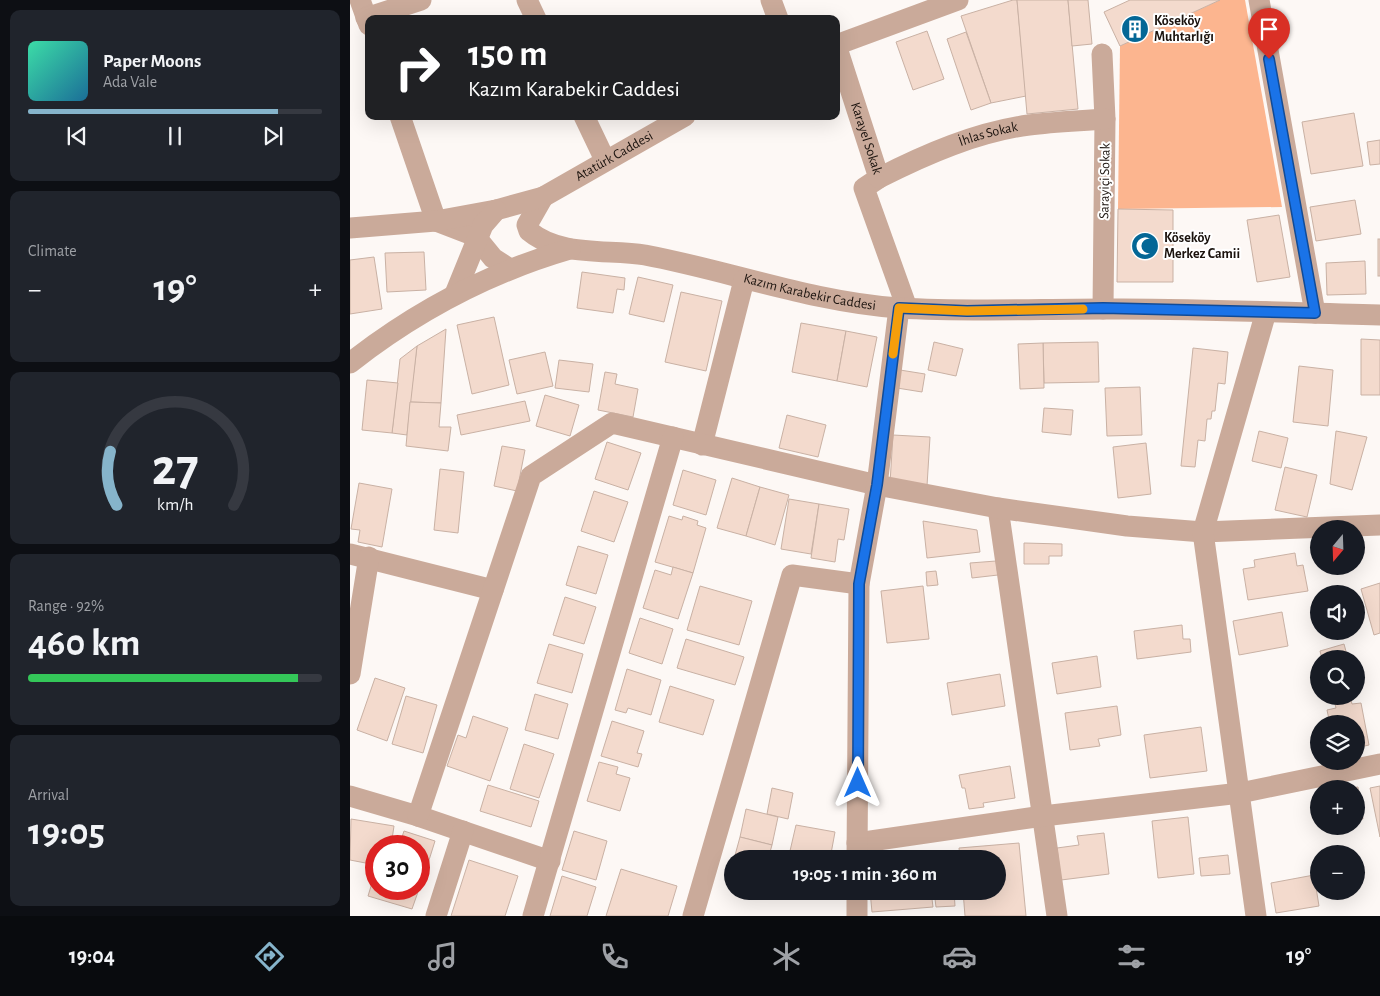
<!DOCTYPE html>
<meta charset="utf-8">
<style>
body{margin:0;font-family:"Alegreya Sans",sans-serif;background:#20242c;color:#f1f3f6;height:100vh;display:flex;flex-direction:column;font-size:19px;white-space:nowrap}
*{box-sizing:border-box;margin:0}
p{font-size:16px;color:#9ea1a6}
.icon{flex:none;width:28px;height:28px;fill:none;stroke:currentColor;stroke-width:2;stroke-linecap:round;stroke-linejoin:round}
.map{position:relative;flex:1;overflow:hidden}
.sheet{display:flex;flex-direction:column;gap:10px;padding:10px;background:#0d0f14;width:350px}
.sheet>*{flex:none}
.hud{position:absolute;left:15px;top:15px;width:475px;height:105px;border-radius:10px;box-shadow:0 5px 20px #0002;background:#202124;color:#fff;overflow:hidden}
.needle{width:32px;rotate:199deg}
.controls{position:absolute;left:960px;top:520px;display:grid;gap:10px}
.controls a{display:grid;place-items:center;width:55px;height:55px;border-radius:50%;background:#171b24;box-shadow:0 5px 20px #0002;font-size:25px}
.speed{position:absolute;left:15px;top:835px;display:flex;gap:10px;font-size:25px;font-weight:700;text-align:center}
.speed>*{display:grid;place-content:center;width:65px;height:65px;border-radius:50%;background:#171b24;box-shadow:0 5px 20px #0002;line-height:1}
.speed .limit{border:8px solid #d22;background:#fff;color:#111}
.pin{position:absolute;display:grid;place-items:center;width:42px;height:42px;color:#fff;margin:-51px -21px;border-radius:50% 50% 50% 0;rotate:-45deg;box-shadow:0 0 5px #0007}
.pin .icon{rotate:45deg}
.me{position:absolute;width:55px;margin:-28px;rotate:0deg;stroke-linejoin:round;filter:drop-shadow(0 0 4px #0008)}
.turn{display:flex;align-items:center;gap:18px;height:105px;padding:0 20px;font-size:22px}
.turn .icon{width:65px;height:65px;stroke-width:2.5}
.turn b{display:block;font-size:35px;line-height:42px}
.big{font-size:38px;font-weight:700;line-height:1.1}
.sheet .tile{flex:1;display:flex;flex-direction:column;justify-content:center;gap:8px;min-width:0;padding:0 18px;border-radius:10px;background:#20242c}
.sheet .dial{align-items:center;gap:0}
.dial svg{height:130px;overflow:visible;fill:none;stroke:#363941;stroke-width:7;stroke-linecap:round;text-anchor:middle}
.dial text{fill:#f1f3f6;stroke:none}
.song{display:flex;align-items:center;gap:15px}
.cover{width:60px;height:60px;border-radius:8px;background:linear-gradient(135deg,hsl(160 70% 55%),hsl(200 70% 35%))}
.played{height:5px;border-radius:2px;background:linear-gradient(90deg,#86b4cb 85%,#363941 85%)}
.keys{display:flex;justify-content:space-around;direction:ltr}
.heat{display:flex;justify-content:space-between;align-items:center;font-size:28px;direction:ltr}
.charge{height:8px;border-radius:4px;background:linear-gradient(90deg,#34c759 92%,#363941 0)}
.trip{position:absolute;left:374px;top:850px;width:282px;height:50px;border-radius:25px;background:#171b24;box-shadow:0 5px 20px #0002;font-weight:700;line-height:50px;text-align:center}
.tab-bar{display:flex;height:80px;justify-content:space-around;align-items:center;background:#090b0e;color:#9ea1a6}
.tab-bar .icon{width:35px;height:35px}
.tab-bar .selected{color:#86b4cb}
.tab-bar b{font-size:22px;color:#f1f3f6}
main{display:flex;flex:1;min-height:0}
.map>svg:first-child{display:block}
</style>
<main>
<section class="sheet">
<div class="tile">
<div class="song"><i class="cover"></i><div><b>Paper Moons</b><p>Ada Vale</p></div></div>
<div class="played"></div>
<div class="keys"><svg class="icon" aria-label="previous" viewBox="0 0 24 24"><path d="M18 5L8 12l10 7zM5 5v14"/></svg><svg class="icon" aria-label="pause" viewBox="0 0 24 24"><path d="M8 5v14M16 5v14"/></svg><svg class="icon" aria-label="next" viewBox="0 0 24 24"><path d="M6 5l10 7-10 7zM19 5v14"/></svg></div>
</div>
<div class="tile"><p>Climate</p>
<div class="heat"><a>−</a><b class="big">19°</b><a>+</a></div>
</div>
<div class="tile dial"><svg viewBox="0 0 100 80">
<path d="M14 69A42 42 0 1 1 86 69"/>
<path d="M14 69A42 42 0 0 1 10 36" stroke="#86b4cb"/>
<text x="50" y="56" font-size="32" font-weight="700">27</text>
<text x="50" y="72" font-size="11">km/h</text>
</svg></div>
<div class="tile"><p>Range · 92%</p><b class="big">460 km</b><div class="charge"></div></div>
<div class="tile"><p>Arrival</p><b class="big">19:05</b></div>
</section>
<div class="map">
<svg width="1030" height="916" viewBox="0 0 1030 916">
<rect width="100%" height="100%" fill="#fdf8f5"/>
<polygon fill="#fcb58f" points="870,0 895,0 932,207 768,209 770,46"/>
<g fill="#f3dacd" stroke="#c9b1a4">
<polygon points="663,0 667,0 676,96 641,103 611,16"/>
<polygon points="667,0 718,0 728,109 677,114"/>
<polygon points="718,0 738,0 742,44 722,46"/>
<polygon points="780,0 870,0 770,46 754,12"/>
<polygon points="577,31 594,79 563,90 546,42"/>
<polygon points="616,32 641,103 621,110 597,39"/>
<polygon points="1004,113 1013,166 961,174 952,122"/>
<polygon points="1030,140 1030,164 1020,165 1017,142"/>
<polygon points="1005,200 1011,234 966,241 960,207"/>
<polygon points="768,209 823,210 823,282 767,282"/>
<polygon points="929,215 940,277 907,282 897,220"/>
<rect x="1028" y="239" width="2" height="37"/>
<polygon points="74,252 76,290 37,292 35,253"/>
<polygon points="24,257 32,309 0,314 0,260"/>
<polygon points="1015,261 1016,294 977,295 976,263"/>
<polygon points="232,272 275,278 274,290 267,289 263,313 227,308"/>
<polygon points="288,277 323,285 314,322 279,314"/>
<polygon points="331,292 372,301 356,371 315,362"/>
<polygon points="144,317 159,385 122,394 107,325"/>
<polygon points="451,323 496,331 487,381 442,372"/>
<polygon points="96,329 91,403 60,402 67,346"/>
<polygon points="496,331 527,337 517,387 487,381"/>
<polygon points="1011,339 1030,340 1030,395 1011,395"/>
<polygon points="584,342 613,349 606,376 578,370"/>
<polygon points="748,342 749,382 694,383 693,343"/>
<polygon points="693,343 694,388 670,389 668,344"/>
<polygon points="67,346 57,435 42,433 50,359"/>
<polygon points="843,348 878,352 875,384 868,383 865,411 862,411 861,419 857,419 855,441 848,440 845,467 831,466"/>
<polygon points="195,352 203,386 167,394 159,360"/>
<polygon points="209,360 243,364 239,392 205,388"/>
<polygon points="949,366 983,370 978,426 943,422"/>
<polygon points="550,370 575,374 572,392 547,388"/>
<polygon points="255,372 267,374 265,384 288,389 283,417 248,410"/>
<polygon points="17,380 48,383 42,433 12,430"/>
<polygon points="790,387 792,435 757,436 755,388"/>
<polygon points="195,395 229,405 220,436 186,426"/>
<polygon points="175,401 180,421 111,435 107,415"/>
<polygon points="60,402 91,403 89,427 101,427 98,451 56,446"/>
<polygon points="694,408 723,410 721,435 692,432"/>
<polygon points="437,415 476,425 468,457 429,448"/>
<polygon points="909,431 938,438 931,468 902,461"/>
<polygon points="986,431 1017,437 1002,490 980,484"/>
<polygon points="543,435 580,437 577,486 540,483"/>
<polygon points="257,442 291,453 278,490 245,479"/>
<polygon points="796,443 801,494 768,498 763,447"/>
<polygon points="152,446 175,450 167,491 144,486"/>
<polygon points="935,467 967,475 957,517 925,510"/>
<polygon points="90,469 114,472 108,533 84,530"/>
<polygon points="333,470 366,480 356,515 323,505"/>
<polygon points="382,478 410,487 396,536 367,528"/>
<polygon points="9,483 42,489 32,547 8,542 10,530 1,529"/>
<polygon points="410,487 439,495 425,545 396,536"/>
<polygon points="244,491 278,502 264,542 231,531"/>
<polygon points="439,499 469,504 461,554 431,549"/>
<polygon points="469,504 499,509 494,540 488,539 485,562 461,558"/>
<polygon points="319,516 332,520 333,516 348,521 347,525 356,528 343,573 305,562"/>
<polygon points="573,521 627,530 630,552 577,558"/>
<polygon points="674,543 712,544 712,556 699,556 699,564 674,564"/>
<polygon points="228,546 258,555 246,594 216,585"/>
<polygon points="945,553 947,566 953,565 958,591 898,600 893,569 905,567 904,560"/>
<polygon points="646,561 648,575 622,578 620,563"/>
<polygon points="323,567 343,573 328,619 293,608 305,570 321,575"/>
<polygon points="586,571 588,585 577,586 576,572"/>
<polygon points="1030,583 1030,633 1024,635 1011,589"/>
<polygon points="350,586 402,601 389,645 337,630"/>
<polygon points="573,586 579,639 537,643 531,591"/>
<polygon points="215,597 246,607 234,644 203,635"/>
<polygon points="932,612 938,646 889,655 883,621"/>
<polygon points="290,618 323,629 312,664 279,653"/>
<polygon points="832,625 833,639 840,639 841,652 787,659 784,631"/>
<polygon points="336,639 394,657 385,685 327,668"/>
<polygon points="199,644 233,654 222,693 187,683"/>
<polygon points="994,644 997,655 972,659 970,651"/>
<polygon points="747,656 751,687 707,694 702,663"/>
<polygon points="277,669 311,680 301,715 278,708 276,713 265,710"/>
<polygon points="650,674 655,706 602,715 597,683"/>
<polygon points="25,678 55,688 37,741 7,730"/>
<polygon points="320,686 364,700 353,735 309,722"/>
<polygon points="185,694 218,704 208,739 175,730"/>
<polygon points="56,696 87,705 73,753 42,744"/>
<polygon points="983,696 1000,696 1002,704 1011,703 1019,745 1006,748 1006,724 980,724 977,710 986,708"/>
<polygon points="767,706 771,735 748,739 750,746 720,750 715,713"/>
<polygon points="123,716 158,728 140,781 97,766 108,735 116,738"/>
<polygon points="262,721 294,731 287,753 292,754 288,767 251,756"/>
<polygon points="851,727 857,771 800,778 794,735"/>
<polygon points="174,744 204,754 189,798 160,789"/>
<polygon points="249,762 268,767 266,774 280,778 270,811 237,801"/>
<polygon points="660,766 665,798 633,803 634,807 619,809 615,788 612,788 609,775"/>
<polygon points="138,785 189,801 181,827 130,811"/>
<polygon points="1030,786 1030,837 1020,788"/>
<polygon points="1008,787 1013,819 1006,820 1006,789 993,789"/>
<polygon points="422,788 443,793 438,819 417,814"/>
<polygon points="396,809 428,817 422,845 390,837"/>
<polygon points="838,817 844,874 808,878 802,821"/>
<polygon points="1,819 44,826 41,846 26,846 26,865 0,860"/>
<polygon points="446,825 485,832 480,859 440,851"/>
<polygon points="54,831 85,841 74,876 69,875 69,846 49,846"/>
<polygon points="224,831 257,841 246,880 212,870"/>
<polygon points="754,833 759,874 711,880 707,848 729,845 727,836"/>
<polygon points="390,837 422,845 418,859 384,859"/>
<polygon points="669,843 676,916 615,916 613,891 648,891 648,859 610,859 609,848"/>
<polygon points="440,851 479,859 439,859"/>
<polygon points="878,855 880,874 851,876 849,858"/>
<polygon points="119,860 168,876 155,916 101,916"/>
<polygon points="382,865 382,884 378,883"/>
<polygon points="271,869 327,886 318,916 256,916"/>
<polygon points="26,870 26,889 69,889 62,909 18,896"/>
<polygon points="964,875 969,906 926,913 921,883"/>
<polygon points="212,876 246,887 237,916 200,916"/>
<polygon points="520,891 581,891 583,907 522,912"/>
<polygon points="584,891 604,891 605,906 586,907"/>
</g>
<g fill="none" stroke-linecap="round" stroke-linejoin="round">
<g stroke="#caaa9a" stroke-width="21">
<polyline points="10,0 19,25"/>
<polyline points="177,0 186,19"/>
<polyline points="421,0 428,19"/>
<polyline points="909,0 965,313"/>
<polyline points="16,18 71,0"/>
<path id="s1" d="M486 45 529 178 514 188 557 308"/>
<polyline points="486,45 608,0"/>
<polyline points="752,54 755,119 753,309"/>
<polyline points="50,116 86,221"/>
<polyline points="234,116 255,160"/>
<path id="s2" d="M529 178C576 154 627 132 679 125 704 122 730 121 755 119"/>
<path id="s3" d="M193 197 177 225 179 231C210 257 257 249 295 255 380 271 462 302 549 308 617 312 685 309 753 309 845 308 938 313 1030 315"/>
<polyline points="86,221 125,236 143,258 160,269"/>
<path id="s4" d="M0 228 86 221 146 210 193 197 335 116"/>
<polyline points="105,294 133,225 146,210"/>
<path d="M0 363C65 312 141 272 220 249"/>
<polyline points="352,445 394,280"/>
<polyline points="648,508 707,916"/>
<polyline points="0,554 143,590"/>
<polyline points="0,674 19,557"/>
<polyline points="0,796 68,816 200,861"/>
<polyline points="68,816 181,476 262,423 527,485 648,508 777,526 853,532 1030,525"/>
<polyline points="507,843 693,816 890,793 1030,764"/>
<polyline points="507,859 509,584 527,485 549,308"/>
<polyline points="507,891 507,916"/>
<polyline points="86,916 113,831"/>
<polyline points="183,916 323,437"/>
<polyline points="343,916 442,575 509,584"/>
<polyline points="906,916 853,532 916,312"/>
</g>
</g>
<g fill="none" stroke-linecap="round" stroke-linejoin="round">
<g stroke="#114b97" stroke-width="12">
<polyline id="route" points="508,783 509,584 527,485 549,308 617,311 753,308 965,313 919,59"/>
</g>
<use href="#route" stroke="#1a73e8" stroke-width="9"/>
<polyline stroke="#f59e0b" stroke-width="9" points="543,354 549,308 617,311 733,309"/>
</g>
<defs>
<g id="building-disc" transform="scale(1.4375)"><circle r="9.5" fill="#046796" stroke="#fff"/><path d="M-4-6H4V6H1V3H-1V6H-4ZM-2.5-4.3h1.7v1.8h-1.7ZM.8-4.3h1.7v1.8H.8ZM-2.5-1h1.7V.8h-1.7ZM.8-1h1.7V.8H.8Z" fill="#fff"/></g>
<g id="mosque-disc" transform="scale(1.4375)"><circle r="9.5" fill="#046796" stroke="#fff"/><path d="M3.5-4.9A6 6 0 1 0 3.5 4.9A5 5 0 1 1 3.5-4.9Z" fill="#fff"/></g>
</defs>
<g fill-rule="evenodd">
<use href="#building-disc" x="785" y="29"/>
<use href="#mosque-disc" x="795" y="246"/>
</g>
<g text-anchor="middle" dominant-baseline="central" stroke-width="4" stroke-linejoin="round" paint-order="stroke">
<g font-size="14" font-weight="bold" fill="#1b130e" stroke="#fff" text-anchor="start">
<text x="804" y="21">Köseköy<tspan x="804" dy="16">Muhtarlığı</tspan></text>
<text x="814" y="238">Köseköy<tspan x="814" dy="16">Merkez Camii</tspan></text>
</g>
<g font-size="14" fill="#1b130e" stroke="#fff">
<text stroke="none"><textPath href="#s2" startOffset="118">İhlas Sokak</textPath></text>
<text stroke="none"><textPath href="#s1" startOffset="98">Karayel Sokak</textPath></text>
<text stroke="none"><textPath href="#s4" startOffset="278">Atatürk Caddesi</textPath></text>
<text transform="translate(755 181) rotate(-89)">Sarayiçi Sokak</text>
<text stroke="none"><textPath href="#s3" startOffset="328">Kazım Karabekir Caddesi</textPath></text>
</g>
</g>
</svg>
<div class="controls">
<a><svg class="needle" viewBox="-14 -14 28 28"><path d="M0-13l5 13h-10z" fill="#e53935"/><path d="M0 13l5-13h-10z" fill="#9ea1a6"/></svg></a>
<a><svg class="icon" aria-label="sound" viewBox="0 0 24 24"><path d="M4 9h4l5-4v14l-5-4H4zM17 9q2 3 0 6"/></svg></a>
<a><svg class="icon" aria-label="search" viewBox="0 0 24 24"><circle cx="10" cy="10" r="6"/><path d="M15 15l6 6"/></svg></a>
<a><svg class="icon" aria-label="layers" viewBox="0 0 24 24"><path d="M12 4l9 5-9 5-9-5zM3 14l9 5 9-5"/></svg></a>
<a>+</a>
<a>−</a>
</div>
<div class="speed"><div class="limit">30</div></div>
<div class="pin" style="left:919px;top:59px;background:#d93025"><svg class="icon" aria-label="arrive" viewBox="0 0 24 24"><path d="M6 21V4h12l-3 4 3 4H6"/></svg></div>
<svg class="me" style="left:508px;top:783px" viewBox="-20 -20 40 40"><path d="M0-17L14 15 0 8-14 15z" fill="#1a73e8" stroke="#fff" stroke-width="4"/></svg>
<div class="trip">19:05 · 1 min · 360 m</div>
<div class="hud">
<div class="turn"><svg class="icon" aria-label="right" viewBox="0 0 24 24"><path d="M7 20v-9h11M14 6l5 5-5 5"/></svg><div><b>150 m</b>Kazım Karabekir Caddesi</div></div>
</div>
</div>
</main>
<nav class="tab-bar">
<b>19:04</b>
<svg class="icon selected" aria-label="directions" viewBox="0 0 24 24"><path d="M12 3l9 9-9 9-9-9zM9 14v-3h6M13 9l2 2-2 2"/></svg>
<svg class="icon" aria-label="music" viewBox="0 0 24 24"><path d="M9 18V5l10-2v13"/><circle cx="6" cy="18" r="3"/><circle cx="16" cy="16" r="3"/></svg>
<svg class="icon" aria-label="phone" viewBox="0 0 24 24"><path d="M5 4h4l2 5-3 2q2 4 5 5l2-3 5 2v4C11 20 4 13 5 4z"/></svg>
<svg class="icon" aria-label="climate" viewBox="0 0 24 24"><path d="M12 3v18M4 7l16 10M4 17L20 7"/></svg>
<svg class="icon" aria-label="car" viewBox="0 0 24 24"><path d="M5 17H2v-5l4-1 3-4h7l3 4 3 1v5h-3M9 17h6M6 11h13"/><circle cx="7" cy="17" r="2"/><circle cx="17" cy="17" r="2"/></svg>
<svg class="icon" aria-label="filters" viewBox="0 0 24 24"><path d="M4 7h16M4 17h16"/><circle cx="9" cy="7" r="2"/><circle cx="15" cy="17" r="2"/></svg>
<b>19°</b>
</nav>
